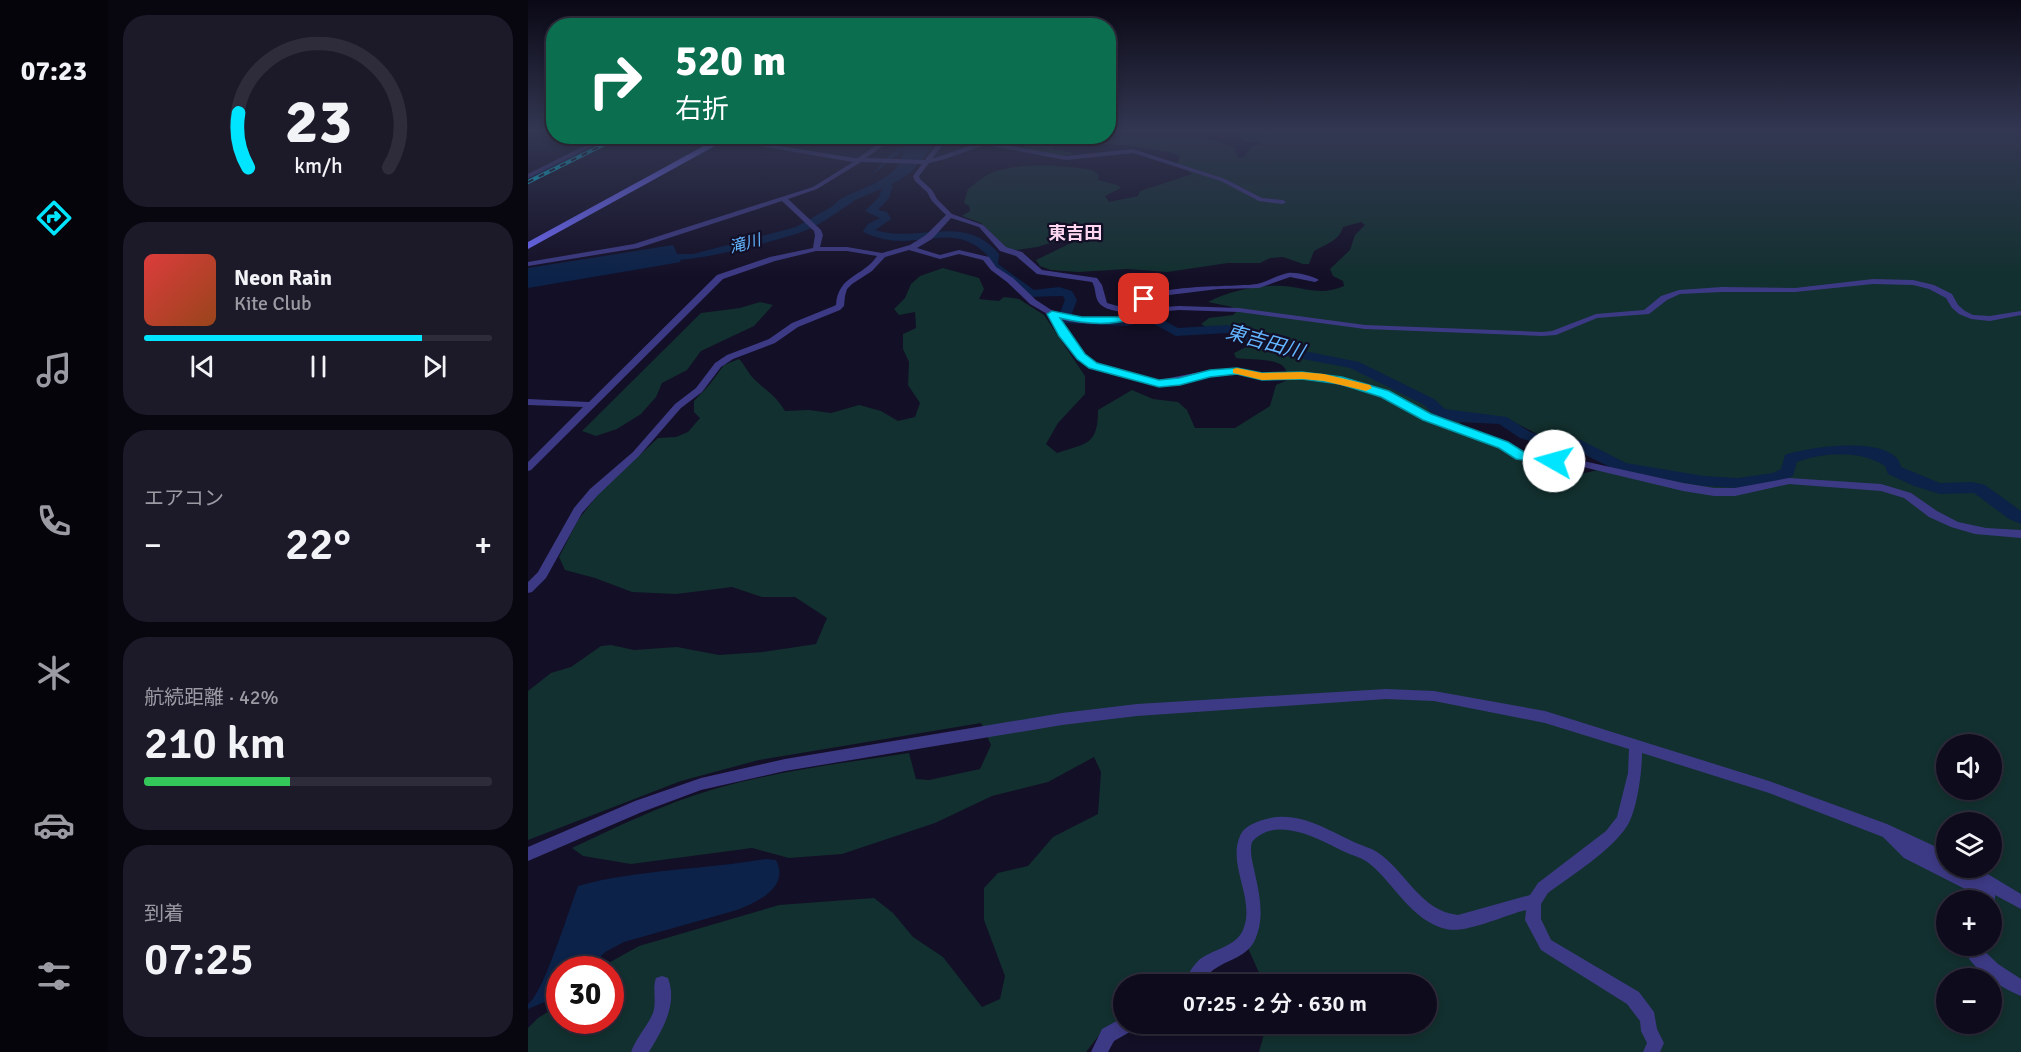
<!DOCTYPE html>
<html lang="ja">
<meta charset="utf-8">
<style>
body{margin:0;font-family:Signika,"Noto Sans JP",sans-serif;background:#1c1929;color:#f1f3f6;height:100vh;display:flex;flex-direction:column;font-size:22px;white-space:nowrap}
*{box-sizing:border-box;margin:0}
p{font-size:20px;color:#9b9ba3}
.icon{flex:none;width:33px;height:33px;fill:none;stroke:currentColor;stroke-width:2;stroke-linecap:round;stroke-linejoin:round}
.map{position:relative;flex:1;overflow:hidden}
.side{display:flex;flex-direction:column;gap:15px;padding:15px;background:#08060f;width:420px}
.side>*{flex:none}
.top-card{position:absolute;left:18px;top:18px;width:570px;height:126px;border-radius:24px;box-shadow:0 3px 9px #0003,0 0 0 2px #2e2b3b;background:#0b6e4f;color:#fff;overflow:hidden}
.controls{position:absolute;left:1408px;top:734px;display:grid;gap:12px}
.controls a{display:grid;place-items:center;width:66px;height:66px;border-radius:50%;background:#0e0b1c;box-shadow:0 3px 9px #0003,0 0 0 2px #2e2b3b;font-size:30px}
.speed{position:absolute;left:18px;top:956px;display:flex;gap:12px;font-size:30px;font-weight:700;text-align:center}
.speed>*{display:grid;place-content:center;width:78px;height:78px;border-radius:50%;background:#0e0b1c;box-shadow:0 3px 9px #0003,0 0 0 2px #2e2b3b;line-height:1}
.speed .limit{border:9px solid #d22;background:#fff;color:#111}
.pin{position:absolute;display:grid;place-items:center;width:51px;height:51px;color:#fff;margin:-26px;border-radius:12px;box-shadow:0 3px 9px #0006}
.me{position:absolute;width:66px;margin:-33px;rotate:277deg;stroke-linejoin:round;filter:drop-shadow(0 0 4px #0008)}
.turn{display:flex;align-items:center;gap:21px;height:126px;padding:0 30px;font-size:27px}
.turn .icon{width:78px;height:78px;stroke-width:2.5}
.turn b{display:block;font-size:42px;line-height:51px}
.big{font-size:45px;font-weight:600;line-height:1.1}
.side .tile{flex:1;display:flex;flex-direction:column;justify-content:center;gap:9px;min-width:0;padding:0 21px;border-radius:24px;background:#1c1929}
.side .dial{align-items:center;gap:0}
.dial svg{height:156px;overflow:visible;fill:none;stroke:#2e2b3b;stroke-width:7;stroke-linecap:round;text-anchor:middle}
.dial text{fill:#f1f3f6;stroke:none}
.song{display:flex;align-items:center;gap:18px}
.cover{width:72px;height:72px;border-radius:9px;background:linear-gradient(135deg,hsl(0 70% 55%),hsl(20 70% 35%))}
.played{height:6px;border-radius:3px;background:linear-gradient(90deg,#00e5ff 80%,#2e2b3b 80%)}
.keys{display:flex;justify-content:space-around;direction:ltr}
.heat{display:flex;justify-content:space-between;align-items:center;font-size:33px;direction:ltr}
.charge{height:9px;border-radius:4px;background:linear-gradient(90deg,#34c759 42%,#2e2b3b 0)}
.trip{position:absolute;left:585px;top:974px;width:324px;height:60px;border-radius:30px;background:#0e0b1c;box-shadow:0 3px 9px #0003,0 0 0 2px #2e2b3b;font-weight:600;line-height:60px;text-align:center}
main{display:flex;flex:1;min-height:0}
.dock{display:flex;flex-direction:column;width:108px;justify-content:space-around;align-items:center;background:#06040b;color:#9b9ba3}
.dock .icon{width:42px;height:42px}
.dock .selected{color:#00e5ff}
.dock b{font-size:27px;color:#f1f3f6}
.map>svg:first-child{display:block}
</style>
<main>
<nav class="dock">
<b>07:23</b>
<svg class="icon selected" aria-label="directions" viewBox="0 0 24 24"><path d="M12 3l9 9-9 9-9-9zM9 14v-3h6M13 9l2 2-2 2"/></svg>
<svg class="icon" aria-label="music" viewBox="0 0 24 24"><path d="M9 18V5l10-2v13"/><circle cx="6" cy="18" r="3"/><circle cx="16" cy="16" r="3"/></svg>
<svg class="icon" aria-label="phone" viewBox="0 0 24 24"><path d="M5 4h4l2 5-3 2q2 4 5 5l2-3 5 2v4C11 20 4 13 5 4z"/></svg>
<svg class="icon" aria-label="climate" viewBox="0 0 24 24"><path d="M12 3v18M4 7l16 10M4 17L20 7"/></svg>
<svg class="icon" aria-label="car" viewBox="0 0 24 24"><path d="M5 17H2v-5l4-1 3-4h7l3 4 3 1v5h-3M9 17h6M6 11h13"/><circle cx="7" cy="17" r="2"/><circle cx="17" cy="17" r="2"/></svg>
<svg class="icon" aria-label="filters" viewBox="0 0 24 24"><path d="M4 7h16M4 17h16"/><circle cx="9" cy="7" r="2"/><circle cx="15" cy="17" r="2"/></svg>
</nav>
<section class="side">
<div class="tile dial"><svg viewBox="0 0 100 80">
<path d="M14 69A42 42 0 1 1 86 69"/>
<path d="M14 69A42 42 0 0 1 9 41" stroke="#00e5ff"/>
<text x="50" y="56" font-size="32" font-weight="700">23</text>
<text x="50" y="72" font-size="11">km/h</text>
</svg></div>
<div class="tile">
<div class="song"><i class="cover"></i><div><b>Neon Rain</b><p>Kite Club</p></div></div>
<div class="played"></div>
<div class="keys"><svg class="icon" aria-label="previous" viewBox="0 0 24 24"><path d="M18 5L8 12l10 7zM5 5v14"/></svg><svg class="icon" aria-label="pause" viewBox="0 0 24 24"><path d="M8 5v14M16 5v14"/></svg><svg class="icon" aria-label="next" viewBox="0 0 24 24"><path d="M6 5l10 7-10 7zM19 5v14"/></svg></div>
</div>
<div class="tile"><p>エアコン</p>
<div class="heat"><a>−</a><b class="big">22°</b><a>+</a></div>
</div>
<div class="tile"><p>航続距離 · 42%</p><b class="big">210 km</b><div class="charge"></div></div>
<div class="tile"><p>到着</p><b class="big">07:25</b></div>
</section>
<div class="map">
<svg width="1493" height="1052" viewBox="0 0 1493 1052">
<rect width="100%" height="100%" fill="#130f26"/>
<g fill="#12302f" fill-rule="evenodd">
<path d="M706 130H1493V1052H731L739 1023H898V984H736L720 948 660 984H596L595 1021 576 1029 558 1052H0V1028L10 1018 31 1005 32 1020H82V969H74L77 965 111 946 251 905 346 898 365 913 385 937 415 957 454 1007 472 999 477 976 456 920V888L470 873 500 866 525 837 570 814 573 772 566 757 520 782 464 796 407 823 314 854 261 858 224 848 103 864 55 856 44 848C89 827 135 804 183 790 248 771 315 763 381 753L388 779 401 780 452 769 463 745 453 723 231 760 153 781 0 840V691L23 673 43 667 73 646 83 645 106 650 149 647 191 655 235 652 288 644 299 618 267 597H234L204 587 148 594 104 592 67 578 37 570 31 557 50 520 72 492 130 438 148 437 160 432 172 418 166 412V401L182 384 196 365 211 359C217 365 220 373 226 379 238 391 246 393 257 411L281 410 303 413 331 405 353 411 370 421 387 417 392 403 380 385 381 362 375 349V334L388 328 387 312 371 315 366 309 377 298 383 284 392 276 415 268 451 278 456 289 451 299 471 301 476 297 491 299 516 315 557 376V394L530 423 518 444 529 453C559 443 570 445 570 410L604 390 625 399 650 402 659 410 667 428H707L742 406 748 385 762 379C760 375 758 369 755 366 746 358 720 360 708 358L706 353 730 341C714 321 688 335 673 324L681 318 705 315 708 312 704 307 680 302C700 291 732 284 756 286 778 288 794 296 816 286L815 281 805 276 802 269 822 250 827 235 837 225 833 222 815 227C811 241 798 244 786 251L781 264H775L755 257 742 258 732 263H700L639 272 599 269 550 272 523 270 512 266 508 260 543 243 569 234V231L560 232 509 247 489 250 478 248 453 223 434 216 442 211 441 206 436 203 440 189C447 184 454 177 463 173 489 162 536 165 564 170L571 175 570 180 590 185 593 188 577 196 581 202 610 196 612 191 664 174 649 163 652 157 646 153 596 145 529 143 525 149 546 153C535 159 508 153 496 147L497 137 678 138 706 147 710 158 716 157 723 147 732 144V142H717L713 138 711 132ZM955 415 978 418 1017 438 1047 441 1084 460 1081 467C1070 470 1059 473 1049 474 1012 479 967 443 933 429L932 419ZM1419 744H1464V789H1419ZM1419 822H1464V867H1419ZM1419 900H1464V945H1419ZM1419 978H1464V1023H1419Z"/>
<polygon points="232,302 245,305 226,326 173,351 159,370 134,383 128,397 113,414 89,429 68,436 54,431 173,313 212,308"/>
</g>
<g fill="#0c2248">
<path d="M380 137H412C403 146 388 170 378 176 355 191 328 196 306 212L300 211C304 207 307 203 311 200 330 188 373 180 375 151L341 177Z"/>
<polygon points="145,245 153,262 0,288 0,268"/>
<path d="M238 859 248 860C262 887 230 902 209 910L96 942 77 952 61 969H32L31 996 0 1009V1004C15 995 42 907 50 886 112 869 175 870 238 859Z"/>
</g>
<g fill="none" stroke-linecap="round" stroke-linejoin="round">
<g fill="#0c2248" fill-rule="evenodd">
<polygon points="80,136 92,136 0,182 0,175"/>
<path d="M356 183 365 185 361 198 350 210 359 212 363 219 347 230C390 244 436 212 471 254L470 264 506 290 531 287 544 291 549 300 543 316 598 318 622 313 650 328 699 325 720 330 739 341 766 349 831 362 906 399 917 409 979 417 1002 432 1027 439 1053 440 1098 463 1176 476 1210 478 1245 473 1253 469 1257 455C1279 447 1367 434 1373 467L1412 483 1444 482 1457 485 1493 511V524L1481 519 1446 493 1412 494 1386 486 1360 474 1357 466C1333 450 1296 452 1269 462L1265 476 1248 483 1210 488 1176 486 1094 473 1045 449H1027L992 438 971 424 931 422 907 416 896 405 822 368 759 356 729 347 710 336 699 333 648 336 620 321 598 326 535 323 530 318 537 300 535 296 499 297 460 267 459 255C432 228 408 240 374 241 361 241 349 238 337 233L335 231 340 224 352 218 337 211 351 197Z"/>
<path d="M321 197 326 200 325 202C309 212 294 224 276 231 253 240 139 271 122 257L128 254H165L268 227Z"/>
</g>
<g fill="#3d3a85" fill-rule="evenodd">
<polygon points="76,136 85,136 0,178 0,174"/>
<path d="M173 136H190L326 158H330L361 136H369L338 158 397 160 415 136H421L404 159 461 139 463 140V142L538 156 605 149 697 179 734 198 755 200 758 202 755 204 731 201 693 181 605 153 538 160 457 145 417 159 401 163 391 176 392 179 404 190 409 199 424 214 455 225 478 247 494 252 514 270 569 278 574 285 579 303 600 309C615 282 700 288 729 284 739 282 749 275 760 273 768 272 784 276 791 280L787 282 762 277 731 288 690 289 633 296 609 307 608 309 651 306 711 308 837 325 1014 332 1024 331 1068 314 1116 310 1133 296 1151 290 1194 287 1267 288 1345 279 1385 280 1406 285 1424 294 1430 305 1437 311 1445 315 1462 316 1493 311V315L1462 321 1443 319 1431 314 1424 308 1418 298 1401 289 1385 285 1345 284 1267 292H1194L1152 294 1139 300 1121 314 1069 318 1028 335 1014 336 837 329 711 312 651 310 605 314 601 321C578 325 553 325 531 319L539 333 563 361 631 380 682 370 709 368 734 374 773 373 796 375 860 392 902 415 978 443 1003 456 1055 461 1155 483 1186 488H1207L1261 478 1353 484 1383 493 1409 511 1430 522 1458 528 1493 530V538L1447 534 1423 527 1401 517 1376 498 1353 491 1261 484 1207 496H1186L1155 491 1055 467 1001 462 972 447 896 419 854 396 796 381 773 379 734 380 709 374 682 376 628 385 557 365 532 336 521 315 502 304 479 282 463 270 455 260 431 254 412 259 381 250 357 257 344 271 324 284 319 289 317 296 316 306 312 310 270 327 247 343 205 359 193 367 174 392 153 408 111 456 70 495 54 513 18 578 4 592 0 593V582L10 572 46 508 62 489 105 452 147 404 168 388 187 363 199 355 241 339 264 323 306 306 308 305C310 275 335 277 349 256L319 251H288L247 261 195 279 3 470 0 471V462L55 407 0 405V399L61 402 189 275 242 257 285 248 287 235 286 231 254 201 110 248 0 266V262L106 244 285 187 325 162ZM333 162 394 164 385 176 387 181 399 192 404 201 418 215 398 235 382 245 354 253 319 247H292L295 235 293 230 260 199 289 189ZM423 218 451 227 472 251 488 256 509 274 564 282C567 287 567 291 568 296 571 310 586 310 597 313L595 317 562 319 528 313 508 300 485 278 468 267 461 257 431 250 412 255 389 248 404 239Z"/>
<path d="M858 689 906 691 1017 711 1241 781 1359 824 1419 852V867L1427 869V867H1448L1493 894V909L1467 895V900L1464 906V900H1453L1447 894 1376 858 1355 837 1241 793 1114 753C1114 772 1109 811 1099 826 1083 851 1044 875 1020 893L1013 904V919L1023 940 1111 992 1126 1012 1129 1029 1136 1043 1132 1052H1115L1119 1043 1113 1031 1112 1021 1099 1004 1013 950 997 920 998 910C977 915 938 934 918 929 884 921 867 885 842 864 835 858 826 856 817 852 792 840 749 814 724 842 721 852 725 863 727 874 732 896 737 920 726 942 714 963 687 959 673 984H656C659 976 664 967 670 961 683 949 707 948 715 930 728 900 699 865 712 836 715 829 721 825 729 822 766 807 795 828 828 843 835 846 843 848 849 852 878 871 892 911 930 915L1002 895 1010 883 1078 831 1089 817 1100 773 1101 749 1017 723 906 701 858 699 609 716 534 725 257 771 173 790 114 812 0 861V847L107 801 173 778 257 759 534 713 609 704Z"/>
<path d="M1433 945H1450L1470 964 1493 979V996C1470 986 1443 969 1433 945Z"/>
<path d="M134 976 140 978C150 1005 134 1030 121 1052H103C108 1038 119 1027 125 1013 129 1001 124 988 128 978Z"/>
<polygon points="596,1017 596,1023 609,1023 607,1029 586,1041 580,1052 563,1052 574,1029"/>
</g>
<polygon fill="#6f6bff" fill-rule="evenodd" points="194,136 205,136 0,249 0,242"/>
<g stroke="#00e5ff" stroke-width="4">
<polyline id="rail" points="0,182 93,136"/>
</g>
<use href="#rail" stroke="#130f26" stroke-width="2" stroke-dasharray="6" stroke-linecap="butt"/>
</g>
<linearGradient id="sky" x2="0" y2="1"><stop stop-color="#0a0815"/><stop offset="0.47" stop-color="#333752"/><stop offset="1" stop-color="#333752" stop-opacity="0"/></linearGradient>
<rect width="1493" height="278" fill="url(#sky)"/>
<path fill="#00e5ff" stroke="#0095a6" stroke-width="1.5" d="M613 297 622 299 610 307 605 319C581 326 556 324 532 318L557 354 569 363 631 380 651 378 682 370 709 368 734 373 774 372 814 377 861 391 903 414 980 442 996 452 1026 457 1032 461 1026 465 988 459 971 448 895 420 853 397 812 384 774 379 734 380 709 374 682 377 652 385 631 387 561 368 549 359 531 336 519 314 524 311 554 317H591L596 315 603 303Z"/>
<polygon fill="#f59e0b" points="709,368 734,373 774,372 796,374 842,385 844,388 838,391 796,381 774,379 734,380 705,373 705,369"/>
<g text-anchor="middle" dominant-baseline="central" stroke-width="4.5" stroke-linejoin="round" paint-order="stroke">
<g font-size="16" font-style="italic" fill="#62b6ff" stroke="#130f26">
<text transform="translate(217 244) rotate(-15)">滝川</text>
</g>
<g font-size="18" font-weight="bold" fill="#ffd6f0" stroke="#130f26">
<text x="547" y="233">東吉田</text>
</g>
<g font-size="20" font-style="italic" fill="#62b6ff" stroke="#130f26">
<text transform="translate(737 342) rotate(16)">東吉田川</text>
</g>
</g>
</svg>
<div class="controls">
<a><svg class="icon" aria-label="sound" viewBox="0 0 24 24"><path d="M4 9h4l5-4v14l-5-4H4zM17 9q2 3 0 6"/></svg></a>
<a><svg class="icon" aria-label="layers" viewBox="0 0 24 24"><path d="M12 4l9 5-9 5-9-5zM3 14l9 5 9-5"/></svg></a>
<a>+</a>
<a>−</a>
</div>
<div class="speed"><div class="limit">30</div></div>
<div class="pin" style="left:616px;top:299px;background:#d93025"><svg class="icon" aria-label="arrive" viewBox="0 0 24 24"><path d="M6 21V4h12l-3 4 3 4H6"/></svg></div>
<svg class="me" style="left:1026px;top:461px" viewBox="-20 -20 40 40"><circle r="19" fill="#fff"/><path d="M0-13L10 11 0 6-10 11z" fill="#00e5ff"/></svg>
<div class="trip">07:25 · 2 分 · 630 m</div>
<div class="top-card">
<div class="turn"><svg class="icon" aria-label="right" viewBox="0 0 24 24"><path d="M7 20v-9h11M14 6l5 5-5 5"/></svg><div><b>520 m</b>右折</div></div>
</div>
</div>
</main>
